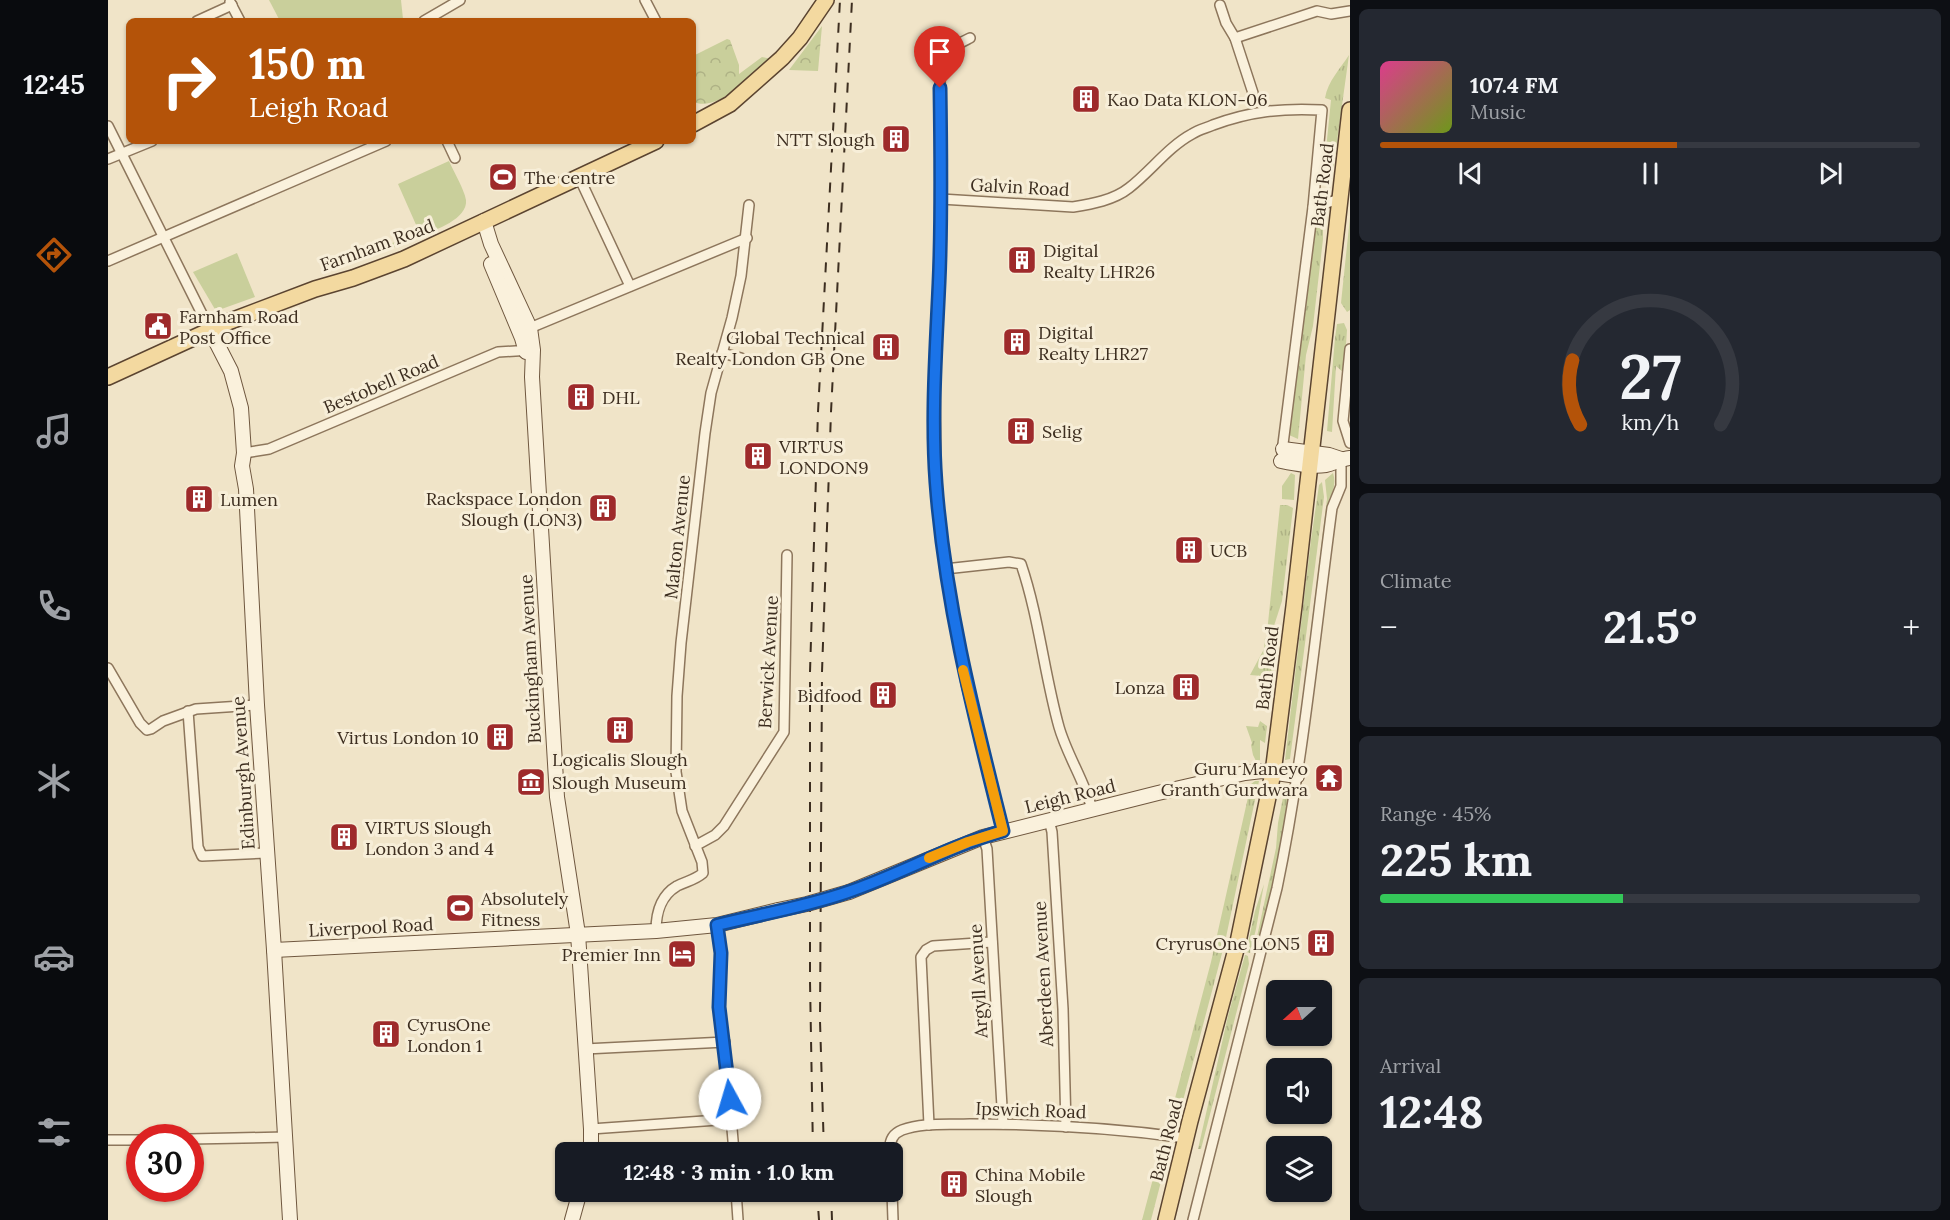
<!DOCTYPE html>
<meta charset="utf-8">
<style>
body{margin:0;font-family:Lora,serif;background:#242831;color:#f1f3f6;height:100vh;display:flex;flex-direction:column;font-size:22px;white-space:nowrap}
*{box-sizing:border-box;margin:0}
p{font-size:20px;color:#9ea1a6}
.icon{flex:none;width:33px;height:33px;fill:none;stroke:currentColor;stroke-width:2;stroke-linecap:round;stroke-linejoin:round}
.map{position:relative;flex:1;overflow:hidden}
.sheet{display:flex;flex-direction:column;gap:9px;padding:9px;background:#0d0f14;width:600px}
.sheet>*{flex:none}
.guide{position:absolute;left:18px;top:18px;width:570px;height:126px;border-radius:9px;box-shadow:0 2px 4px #0004;background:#b45309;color:#fff;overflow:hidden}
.needle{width:39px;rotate:249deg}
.fabs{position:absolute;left:1158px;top:980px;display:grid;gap:12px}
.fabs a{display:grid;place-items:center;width:66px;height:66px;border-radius:9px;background:#171b24;box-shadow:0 2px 4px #0004;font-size:30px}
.speed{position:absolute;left:18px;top:1124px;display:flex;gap:12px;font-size:30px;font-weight:700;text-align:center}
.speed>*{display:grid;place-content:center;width:78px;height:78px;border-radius:50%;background:#171b24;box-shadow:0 2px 4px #0004;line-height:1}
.speed .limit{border:9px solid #d22;background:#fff;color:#111}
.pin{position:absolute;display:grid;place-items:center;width:51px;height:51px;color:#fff;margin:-62px -26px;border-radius:50% 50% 50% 0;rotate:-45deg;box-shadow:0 0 6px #0007}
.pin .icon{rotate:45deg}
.me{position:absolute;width:66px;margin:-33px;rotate:354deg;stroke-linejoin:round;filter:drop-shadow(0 0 4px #0008)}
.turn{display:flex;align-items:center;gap:21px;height:126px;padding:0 24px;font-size:27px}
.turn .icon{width:78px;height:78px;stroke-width:2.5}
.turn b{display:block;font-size:42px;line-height:51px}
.big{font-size:45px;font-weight:700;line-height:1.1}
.sheet .card{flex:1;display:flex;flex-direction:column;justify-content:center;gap:9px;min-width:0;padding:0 21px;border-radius:9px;background:#242831}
.sheet .dial{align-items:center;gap:0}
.dial svg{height:156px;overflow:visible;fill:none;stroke:#363941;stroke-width:7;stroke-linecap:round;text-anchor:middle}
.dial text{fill:#f1f3f6;stroke:none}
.song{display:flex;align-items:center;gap:18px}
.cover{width:72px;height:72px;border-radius:9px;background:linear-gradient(135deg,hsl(330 70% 55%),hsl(80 70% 35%))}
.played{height:6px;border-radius:3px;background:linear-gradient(90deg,#b45309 55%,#363941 55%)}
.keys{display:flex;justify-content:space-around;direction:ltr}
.heat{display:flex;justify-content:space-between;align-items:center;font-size:33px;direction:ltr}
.charge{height:9px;border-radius:4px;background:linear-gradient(90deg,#34c759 45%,#363941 0)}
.trip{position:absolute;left:447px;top:1142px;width:348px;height:60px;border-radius:9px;background:#171b24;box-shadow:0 2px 4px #0004;font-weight:700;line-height:60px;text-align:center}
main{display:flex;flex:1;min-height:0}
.tab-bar{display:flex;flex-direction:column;width:108px;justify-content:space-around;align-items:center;background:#090b0e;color:#9ea1a6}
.tab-bar .icon{width:42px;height:42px}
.tab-bar .active{color:#b45309}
.tab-bar b{font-size:27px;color:#f1f3f6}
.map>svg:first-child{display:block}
</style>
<main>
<nav class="tab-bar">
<b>12:45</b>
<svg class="icon active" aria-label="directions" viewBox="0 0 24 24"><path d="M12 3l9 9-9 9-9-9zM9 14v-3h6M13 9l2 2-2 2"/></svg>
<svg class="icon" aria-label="music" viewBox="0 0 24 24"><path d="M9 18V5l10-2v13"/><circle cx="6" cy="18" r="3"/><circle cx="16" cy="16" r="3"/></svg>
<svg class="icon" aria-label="phone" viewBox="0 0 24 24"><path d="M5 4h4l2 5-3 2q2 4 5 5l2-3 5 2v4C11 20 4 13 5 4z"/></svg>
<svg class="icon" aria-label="climate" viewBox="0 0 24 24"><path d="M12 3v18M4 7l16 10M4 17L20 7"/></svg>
<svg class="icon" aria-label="car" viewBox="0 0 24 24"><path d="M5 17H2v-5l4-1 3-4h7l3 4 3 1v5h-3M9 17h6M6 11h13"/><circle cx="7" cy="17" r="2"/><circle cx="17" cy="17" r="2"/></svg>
<svg class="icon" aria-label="filters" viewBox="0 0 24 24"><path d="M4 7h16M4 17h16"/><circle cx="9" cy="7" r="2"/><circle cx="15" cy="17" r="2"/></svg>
</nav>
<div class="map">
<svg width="1242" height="1220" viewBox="0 0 1242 1220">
<defs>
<pattern id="grass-tufts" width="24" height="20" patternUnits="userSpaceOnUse" patternTransform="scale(1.5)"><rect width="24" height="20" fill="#c9cf9b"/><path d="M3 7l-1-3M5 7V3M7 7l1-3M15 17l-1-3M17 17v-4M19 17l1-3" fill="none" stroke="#aeb285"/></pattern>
<pattern id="forest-crowns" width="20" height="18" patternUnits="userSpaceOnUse" patternTransform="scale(1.5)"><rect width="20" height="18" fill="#c9cf9b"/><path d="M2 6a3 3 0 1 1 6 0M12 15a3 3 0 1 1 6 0" fill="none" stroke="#aeb285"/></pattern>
</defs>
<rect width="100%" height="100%" fill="#f0e4c8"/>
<g fill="url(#grass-tufts)">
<path d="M1241 55 1223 184 1219 183 1220 179 1216 169 1223 100 1217 98C1220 81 1232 69 1241 55Z"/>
<polygon points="1212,216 1215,222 1215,239 1205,326 1198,355 1190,439 1181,435 1208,218"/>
<polygon points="1242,217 1242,310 1239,312 1233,303"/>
<polygon points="311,232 313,236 264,257 263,252"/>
<polygon points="1236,323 1239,330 1236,373 1228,366 1224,432 1219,431 1227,338 1229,324"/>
<polygon points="1183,473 1187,475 1186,500 1174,499 1174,486"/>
<path d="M1225 473C1228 482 1226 491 1221 499L1196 699 1195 694 1219 499 1217 480Z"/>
<polygon points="1214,482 1216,497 1182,759 1177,760 1203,540 1211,485"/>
<polygon points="1172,505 1179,505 1185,508 1174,601 1164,632 1159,633"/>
<polygon points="1163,637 1166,639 1166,677 1142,675 1156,649 1157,638"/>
<polygon points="1152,721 1159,726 1157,743 1152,740 1152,760 1148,761 1145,755 1143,745 1144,743 1138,726 1150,727"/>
<polygon points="1147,781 1151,781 1117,942 1068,1127 1062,1126 1061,1121 1103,962 1143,784"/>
<polygon points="1177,787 1182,791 1171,856 1150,951 1145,963 1147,946 1168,848 1170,823"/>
<polygon points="1156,884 1148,929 1142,953 1138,952 1147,911"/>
<polygon points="1137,955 1140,956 1141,964 1093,1149 1090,1149 1120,1016"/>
<polygon points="1054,1145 1062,1147 1043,1220 1034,1220"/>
</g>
<g fill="url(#forest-crowns)">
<polygon points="714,26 710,71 681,70"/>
<path d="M619 39 622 40 631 65V74L654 57 664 59C648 73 607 115 585 101V56Z"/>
</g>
<g fill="#c9cf9b">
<polygon points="161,0 293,0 295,19 290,21 172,21"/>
<path d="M341 161C345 170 357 191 358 200 360 219 327 230 313 236L290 184Z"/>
<polygon points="129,253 147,297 108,311 85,272"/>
</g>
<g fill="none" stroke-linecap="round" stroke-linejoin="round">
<g stroke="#8d765c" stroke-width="12">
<g id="street">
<polyline points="537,0 548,21"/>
<polyline points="122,2 132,21"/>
<polyline points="1112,5 1118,23 1127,38 1145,93"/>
<polyline points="89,21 124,5"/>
<polyline points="316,21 352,0"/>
<path d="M862 38C850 44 836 50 832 64L833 199 827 380 828 485 837 569 858 683 895 831"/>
<polyline points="1127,38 1209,11 1223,14 1242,11"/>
<polyline points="0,126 102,330"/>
<polyline points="339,141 347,158"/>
<polyline points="0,159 44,141"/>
<polyline points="471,177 522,286"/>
<path d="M833 199 965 207C984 204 1006 200 1021 188 1043 171 1060 147 1084 134 1090 130 1098 128 1105 125 1143 111 1174 108 1214 110L1205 207 1174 452"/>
<polyline points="1205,207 1232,199"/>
<polyline points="0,261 278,141"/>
<polyline points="417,330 639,238"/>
<polyline points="1242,349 1235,421 1242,443"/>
<polyline points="614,353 633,358"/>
<polyline points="136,453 161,449 390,352 423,350"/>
<path d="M837 569 901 562 913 564C931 617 936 673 951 727 959 755 976 780 984 809"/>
<polyline points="0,668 32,723 39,730 43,729 55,721 88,709 149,705"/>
<polyline points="80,711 90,847 94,856 158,853"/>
<polyline points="941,820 944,832 955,1009 958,1127"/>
<polyline points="875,837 879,849 895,1124"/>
<polyline points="587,846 607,835 616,826 676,732 679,555"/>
<polyline points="609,925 613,953 611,1007 618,1059 626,1152"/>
<path d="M548 931C548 913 552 896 569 886 579 881 587 880 595 873L594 862 574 811 571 791 568 772 569 696 573 643 597 433 603 393 624 318 633 276 641 205"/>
<polyline points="477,1049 617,1042"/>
<polyline points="821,1125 813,957 818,950 825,946 884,942"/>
<polyline points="483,1129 624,1119"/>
<polyline points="82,1139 178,1137"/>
<polyline points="0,1140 32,1140"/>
<path d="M782 1152C781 1142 784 1134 794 1130 815 1122 840 1125 862 1124 934 1124 1007 1128 1078 1138"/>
<polyline points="628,1191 630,1220"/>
<polyline points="784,1191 785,1220"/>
<path d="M1085 1220 1169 888C1195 763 1207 635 1224 508L1233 486V459"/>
</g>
</g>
<g stroke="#6f573f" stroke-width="16">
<g id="secondary">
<polyline points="376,221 383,244 422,328 425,350 424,377 449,797 470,934 483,1129 483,1152"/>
<polyline points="383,264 414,338 418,352"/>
<polyline points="102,330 123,371 133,408 136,453 134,466 138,489 149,705 166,950 182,1220"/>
<polyline points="1175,449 1221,455 1233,459"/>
<path d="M1173 461C1188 464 1203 467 1218 465 1226 463 1233 459 1242 458"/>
<polyline points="741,892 875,837 1050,793 1137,773 1154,771 1189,776"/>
<polyline points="166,950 548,931 609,925 670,910"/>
<polyline points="464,1220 472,1191"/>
</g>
</g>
<g stroke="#5b4430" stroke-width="18">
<g id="primary">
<polyline points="585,124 622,104 674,58 692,38 718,0"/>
<polyline points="0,377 120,322 207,289 245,278 296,259 548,141"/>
<polyline points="1058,1220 1082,1121 1130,942 1165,773 1186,606 1242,110"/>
</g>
</g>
<use href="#street" stroke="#faf1dc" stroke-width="9"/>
<use href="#secondary" stroke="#faf1dc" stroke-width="14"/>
<use href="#primary" stroke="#f3d9a0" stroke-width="15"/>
<g stroke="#3d2e20" stroke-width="2" stroke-dasharray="10 10" stroke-linecap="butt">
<polyline points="705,1152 702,981 702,672 710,412 732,0"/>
<polyline points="716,1152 712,1021 714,672 723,412 744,0"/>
<polyline points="709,1191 711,1220"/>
<polyline points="723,1191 724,1220"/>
</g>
<g stroke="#6f573f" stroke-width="16" stroke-linecap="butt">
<polyline id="secondary-bridge" points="670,910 699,904 741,892"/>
</g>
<use href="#secondary-bridge" stroke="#faf1dc" stroke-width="14"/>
</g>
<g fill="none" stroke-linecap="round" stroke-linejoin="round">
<g stroke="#114b97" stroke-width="15">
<path id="route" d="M622 1099 611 1007 613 953 609 925C653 914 697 907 740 892 793 874 841 846 895 831 866 715 837 603 828 483 823 417 828 350 831 283 834 218 833 153 832 88"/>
</g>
<use href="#route" stroke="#1a73e8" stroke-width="10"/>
<polyline stroke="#f59e0b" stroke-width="10" points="821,858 860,842 895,831 855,670"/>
</g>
<defs>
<g id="building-square" transform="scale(1.5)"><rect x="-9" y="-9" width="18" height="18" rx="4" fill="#9e2a2b" stroke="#f7eed8"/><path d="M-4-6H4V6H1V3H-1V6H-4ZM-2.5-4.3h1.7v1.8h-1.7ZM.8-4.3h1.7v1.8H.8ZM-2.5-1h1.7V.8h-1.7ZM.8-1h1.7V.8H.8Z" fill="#fff"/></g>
<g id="stadium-square" transform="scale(1.5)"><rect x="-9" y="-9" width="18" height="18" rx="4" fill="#9e2a2b" stroke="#f7eed8"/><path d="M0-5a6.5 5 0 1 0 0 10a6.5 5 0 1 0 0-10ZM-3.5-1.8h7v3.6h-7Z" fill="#fff"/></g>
<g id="civic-square" transform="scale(1.5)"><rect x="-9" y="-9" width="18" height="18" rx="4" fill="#9e2a2b" stroke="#f7eed8"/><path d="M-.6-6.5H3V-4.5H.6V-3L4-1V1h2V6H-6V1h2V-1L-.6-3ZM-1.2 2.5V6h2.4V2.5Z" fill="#fff"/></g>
<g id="temple-square" transform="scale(1.5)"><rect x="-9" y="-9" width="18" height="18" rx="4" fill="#9e2a2b" stroke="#f7eed8"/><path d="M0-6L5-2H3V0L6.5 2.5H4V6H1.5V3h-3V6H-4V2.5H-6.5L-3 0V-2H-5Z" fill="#fff"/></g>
<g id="museum-square" transform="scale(1.5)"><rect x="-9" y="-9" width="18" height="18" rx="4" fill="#9e2a2b" stroke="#f7eed8"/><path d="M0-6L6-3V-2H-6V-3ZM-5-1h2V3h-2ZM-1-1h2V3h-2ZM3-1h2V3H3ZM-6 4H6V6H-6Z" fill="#fff"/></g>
<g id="hotel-square" transform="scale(1.5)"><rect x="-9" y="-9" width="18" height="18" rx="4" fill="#9e2a2b" stroke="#f7eed8"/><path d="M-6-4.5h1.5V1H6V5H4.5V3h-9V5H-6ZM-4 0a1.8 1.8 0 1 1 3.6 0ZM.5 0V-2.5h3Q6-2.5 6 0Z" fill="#fff"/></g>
</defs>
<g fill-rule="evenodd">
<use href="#building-square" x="978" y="99"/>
<use href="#building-square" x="788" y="139"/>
<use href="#stadium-square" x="395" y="177"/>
<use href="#building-square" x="914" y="260"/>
<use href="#civic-square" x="50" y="326"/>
<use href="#building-square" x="909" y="342"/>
<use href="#building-square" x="778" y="347"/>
<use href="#building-square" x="473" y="397"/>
<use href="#building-square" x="913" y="431"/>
<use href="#building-square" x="650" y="456"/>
<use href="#building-square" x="91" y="499"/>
<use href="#building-square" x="495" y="508"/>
<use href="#building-square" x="1081" y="550"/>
<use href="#building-square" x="1078" y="687"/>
<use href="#building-square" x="775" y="695"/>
<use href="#building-square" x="512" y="730"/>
<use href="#building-square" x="392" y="737"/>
<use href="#temple-square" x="1221" y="778"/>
<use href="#museum-square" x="423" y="782"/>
<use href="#building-square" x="236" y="837"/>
<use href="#stadium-square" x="352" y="908"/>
<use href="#building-square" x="1213" y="943"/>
<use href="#hotel-square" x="574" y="954"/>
<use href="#building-square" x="278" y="1034"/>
<use href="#building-square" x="846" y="1184"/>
</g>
<g text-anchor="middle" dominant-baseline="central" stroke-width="6" stroke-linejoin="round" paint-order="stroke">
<g font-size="18" fill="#3d2e20" stroke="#f7eed8" text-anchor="start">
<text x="999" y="99">Kao Data KLON-06</text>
<text x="767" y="139" text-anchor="end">NTT Slough</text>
<text x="416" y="177">The centre</text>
<text x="935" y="250">Digital<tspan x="935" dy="21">Realty LHR26</tspan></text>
<text x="71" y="316">Farnham Road<tspan x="71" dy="21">Post Office</tspan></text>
<text x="930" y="332">Digital<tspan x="930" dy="21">Realty LHR27</tspan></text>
<text x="757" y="337" text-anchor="end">Global Technical<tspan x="757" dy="21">Realty London GB One</tspan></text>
<text x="494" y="397">DHL</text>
<text x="934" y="431">Selig</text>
<text x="671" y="446">VIRTUS<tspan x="671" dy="21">LONDON9</tspan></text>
<text x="474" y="498" text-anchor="end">Rackspace London<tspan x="474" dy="21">Slough (LON3)</tspan></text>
<text x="112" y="499">Lumen</text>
<text x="1102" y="550">UCB</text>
<text x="1057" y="687" text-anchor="end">Lonza</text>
<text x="754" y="695" text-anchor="end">Bidfood</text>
<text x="371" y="737" text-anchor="end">Virtus London 10</text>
<text x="512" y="759" text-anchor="middle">Logicalis Slough</text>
<text x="1200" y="768" text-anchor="end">Guru Maneyo<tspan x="1200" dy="21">Granth Gurdwara</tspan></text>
<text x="444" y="782">Slough Museum</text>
<text x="257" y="827">VIRTUS Slough<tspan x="257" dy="21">London 3 and 4</tspan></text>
<text x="373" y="898">Absolutely<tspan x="373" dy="21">Fitness</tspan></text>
<text x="1192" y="943" text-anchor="end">CryrusOne LON5</text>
<text x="553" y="954" text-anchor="end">Premier Inn</text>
<text x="299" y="1024">CyrusOne<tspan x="299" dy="21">London 1</tspan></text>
<text x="867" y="1174">China Mobile<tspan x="867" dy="21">Slough</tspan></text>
</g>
<g font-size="18" fill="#3d2e20" stroke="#f7eed8">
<text transform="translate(1214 185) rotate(-83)">Bath Road</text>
<text transform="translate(912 187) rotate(3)">Galvin Road</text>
<text transform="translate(269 245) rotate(-20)">Farnham Road</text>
<text transform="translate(273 384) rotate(-23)">Bestobell Road</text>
<text transform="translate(569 537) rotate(-84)">Malton Avenue</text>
<text transform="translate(422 659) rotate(-93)">Buckingham Avenue</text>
<text transform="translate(660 662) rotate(-87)">Berwick Avenue</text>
<text transform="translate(1159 668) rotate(-83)">Bath Road</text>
<text transform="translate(135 773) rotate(-94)">Edinburgh Avenue</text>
<text transform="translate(962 796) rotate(-14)">Leigh Road</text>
<text transform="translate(263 927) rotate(-3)">Liverpool Road</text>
<text transform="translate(935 974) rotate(-93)">Aberdeen Avenue</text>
<text transform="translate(870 981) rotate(-93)">Argyll Avenue</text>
<text transform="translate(923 1110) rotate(2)">Ipswich Road</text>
<text transform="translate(1058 1140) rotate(-76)">Bath Road</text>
</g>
</g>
</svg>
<div class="fabs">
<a><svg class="needle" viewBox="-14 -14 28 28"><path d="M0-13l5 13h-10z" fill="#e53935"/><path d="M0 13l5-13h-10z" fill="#9ea1a6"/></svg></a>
<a><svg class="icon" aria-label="sound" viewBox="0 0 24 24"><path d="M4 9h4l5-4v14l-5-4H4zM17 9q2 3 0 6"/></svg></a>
<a><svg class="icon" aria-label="layers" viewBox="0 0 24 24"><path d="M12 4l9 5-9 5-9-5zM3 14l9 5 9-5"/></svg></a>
</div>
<div class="speed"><div class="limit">30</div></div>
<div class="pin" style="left:832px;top:88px;background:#d93025"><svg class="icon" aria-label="arrive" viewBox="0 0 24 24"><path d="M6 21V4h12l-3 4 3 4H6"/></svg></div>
<svg class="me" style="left:622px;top:1099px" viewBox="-20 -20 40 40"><circle r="19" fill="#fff"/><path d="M0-13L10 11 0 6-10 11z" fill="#1a73e8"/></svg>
<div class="trip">12:48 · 3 min · 1.0 km</div>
<div class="guide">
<div class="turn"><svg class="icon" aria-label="right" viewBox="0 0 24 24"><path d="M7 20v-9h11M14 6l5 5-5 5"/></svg><div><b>150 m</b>Leigh Road</div></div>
</div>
</div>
<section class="sheet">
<div class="card">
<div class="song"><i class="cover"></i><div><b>107.4 FM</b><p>Music</p></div></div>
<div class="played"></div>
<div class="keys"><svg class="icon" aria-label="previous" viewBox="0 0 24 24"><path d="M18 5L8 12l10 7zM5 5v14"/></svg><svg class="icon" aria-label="pause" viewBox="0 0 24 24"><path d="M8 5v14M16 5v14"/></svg><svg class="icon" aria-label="next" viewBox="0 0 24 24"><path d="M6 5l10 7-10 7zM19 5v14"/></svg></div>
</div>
<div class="card dial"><svg viewBox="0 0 100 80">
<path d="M14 69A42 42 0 1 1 86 69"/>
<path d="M14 69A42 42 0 0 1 10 36" stroke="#b45309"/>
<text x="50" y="56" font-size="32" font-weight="700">27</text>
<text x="50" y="72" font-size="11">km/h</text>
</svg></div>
<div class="card"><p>Climate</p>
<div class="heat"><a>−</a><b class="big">21.5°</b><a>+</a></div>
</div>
<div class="card"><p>Range · 45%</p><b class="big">225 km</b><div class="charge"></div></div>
<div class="card"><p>Arrival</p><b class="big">12:48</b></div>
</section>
</main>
